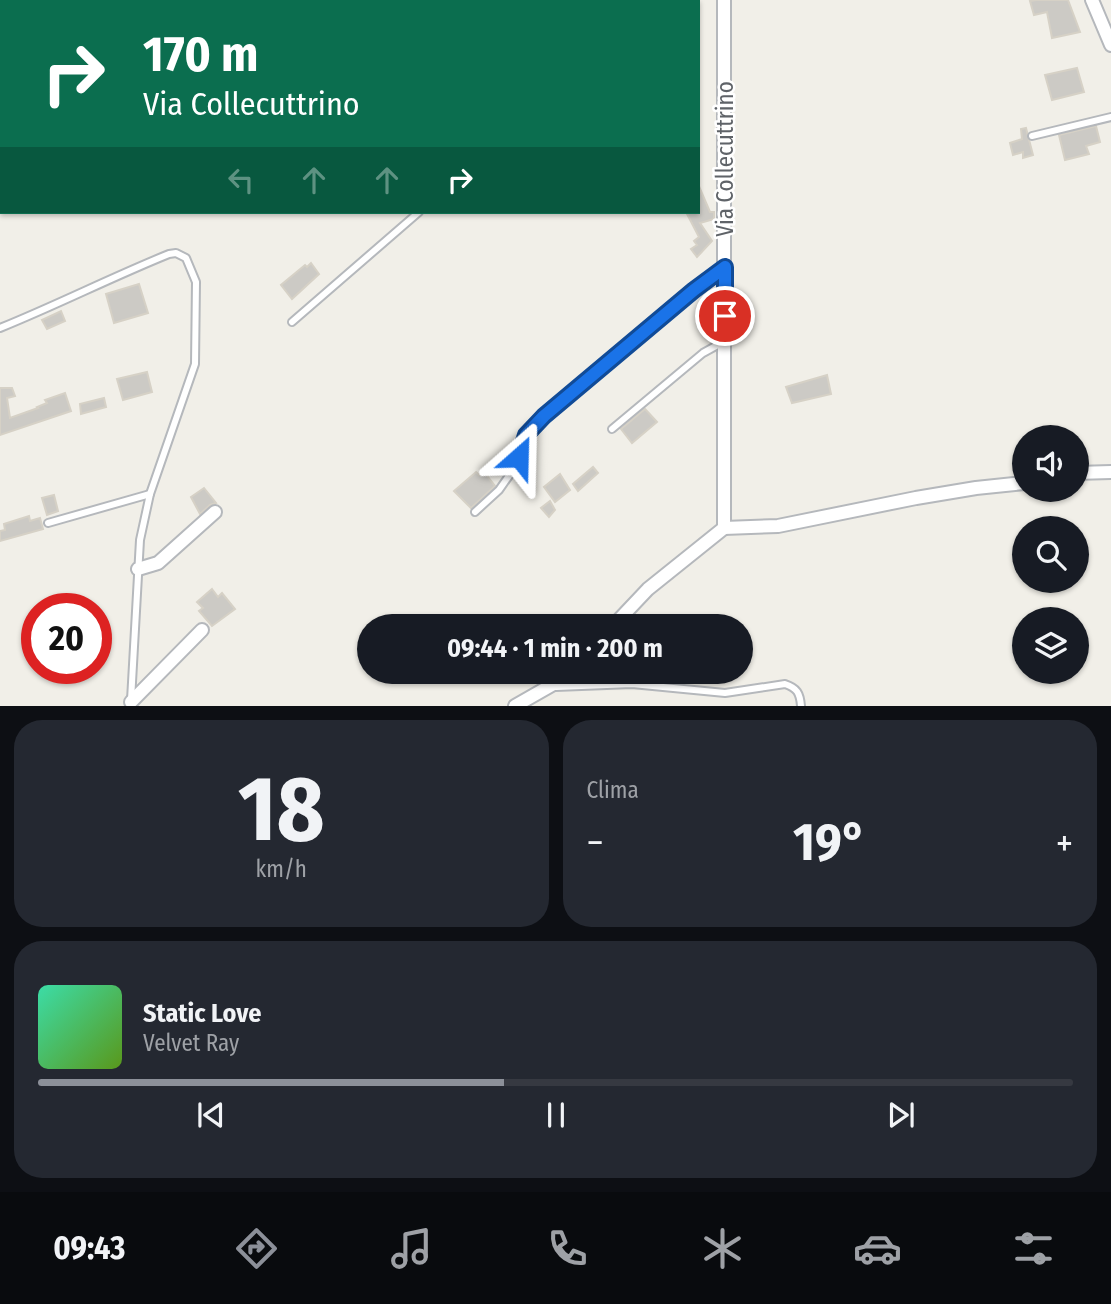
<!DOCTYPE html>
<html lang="it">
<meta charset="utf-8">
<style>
body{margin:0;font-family:"Fira Sans Condensed",sans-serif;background:#242831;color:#f1f3f6;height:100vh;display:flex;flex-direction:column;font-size:26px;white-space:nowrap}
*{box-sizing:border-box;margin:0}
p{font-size:23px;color:#9ea1a6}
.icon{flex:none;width:38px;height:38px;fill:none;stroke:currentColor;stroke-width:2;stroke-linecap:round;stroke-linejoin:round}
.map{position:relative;height:706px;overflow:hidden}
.panel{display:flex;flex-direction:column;gap:14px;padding:14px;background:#0d0f14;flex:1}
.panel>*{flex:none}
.hud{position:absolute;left:0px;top:0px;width:700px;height:214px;box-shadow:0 2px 5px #0004;background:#0b6e4f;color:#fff;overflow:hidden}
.buttons{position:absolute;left:1012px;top:425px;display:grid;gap:14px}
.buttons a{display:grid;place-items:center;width:77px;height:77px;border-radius:50%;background:#171b24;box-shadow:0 2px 5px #0004;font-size:35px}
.speed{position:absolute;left:21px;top:593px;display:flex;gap:14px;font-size:35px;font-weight:700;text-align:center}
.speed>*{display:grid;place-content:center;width:91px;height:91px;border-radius:50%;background:#171b24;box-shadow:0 2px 5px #0004;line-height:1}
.speed .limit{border:10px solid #d22;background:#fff;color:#111}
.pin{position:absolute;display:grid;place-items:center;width:60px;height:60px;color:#fff;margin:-30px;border:4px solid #fff;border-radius:50%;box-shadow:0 2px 7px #0007}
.me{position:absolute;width:77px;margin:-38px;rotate:25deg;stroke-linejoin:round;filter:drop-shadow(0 0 5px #0008)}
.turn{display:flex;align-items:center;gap:24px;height:147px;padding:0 28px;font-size:32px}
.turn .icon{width:91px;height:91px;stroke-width:2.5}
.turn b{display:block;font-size:49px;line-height:60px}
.lanes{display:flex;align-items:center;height:66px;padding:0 28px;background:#0003;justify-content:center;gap:35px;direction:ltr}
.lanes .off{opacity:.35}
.big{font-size:52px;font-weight:700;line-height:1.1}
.panel .widget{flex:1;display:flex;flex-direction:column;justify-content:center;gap:10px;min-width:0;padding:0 24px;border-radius:28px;background:#242831}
.panel .dial{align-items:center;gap:0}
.dial b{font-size:91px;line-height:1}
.song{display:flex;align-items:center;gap:21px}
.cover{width:84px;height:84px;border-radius:10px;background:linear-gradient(135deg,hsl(160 70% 55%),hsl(90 70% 35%))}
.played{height:7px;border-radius:4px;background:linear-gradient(90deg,#8c9099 45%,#363941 45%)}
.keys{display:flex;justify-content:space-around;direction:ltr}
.heat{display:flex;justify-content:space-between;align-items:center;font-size:38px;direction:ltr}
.panel .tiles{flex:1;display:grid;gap:14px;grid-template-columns:1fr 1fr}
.widget:last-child{grid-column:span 2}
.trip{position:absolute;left:357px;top:614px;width:396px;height:70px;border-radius:35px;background:#171b24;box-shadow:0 2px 5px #0004;font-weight:700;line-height:70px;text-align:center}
.menu{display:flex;height:112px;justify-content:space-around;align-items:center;background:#090b0e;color:#9ea1a6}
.menu .icon{width:49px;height:49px}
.menu .active{color:#8c9099}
.menu b{font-size:32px;color:#f1f3f6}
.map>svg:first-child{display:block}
</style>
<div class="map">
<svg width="1111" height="706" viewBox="0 0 1111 706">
<rect width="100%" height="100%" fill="#f1efe8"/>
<polygon fill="#c5e8c5" points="90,0 311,0 309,2"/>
<g fill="#cccac5" stroke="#d6d1c6" stroke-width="2">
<polygon points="1036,0 1068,0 1080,32 1052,38 1047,12 1034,15 1030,1"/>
<polygon points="1077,68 1084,92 1052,100 1045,75"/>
<polygon points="1096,126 1100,142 1086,146 1089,154 1065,160 1059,135"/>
<polygon points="1026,128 1033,155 1023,158 1023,152 1013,155 1010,143 1022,139 1021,129"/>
<polygon points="698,184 710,212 714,212 714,219 700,223 712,241 697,257 691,249 697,245 694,241 699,237 686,212 698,212"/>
<polygon points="311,263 319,274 292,299 281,285 305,265 307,267"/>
<polygon points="139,284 148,313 114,323 106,294"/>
<polygon points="61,311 65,321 47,329 42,320"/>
<polygon points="147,372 152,392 123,400 117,379"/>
<polygon points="827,375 831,394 792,403 786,387"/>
<polygon points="0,388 12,388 15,396 7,398 10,418 38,408 37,407 47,403 45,400 65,393 71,411 0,435"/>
<polygon points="104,398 106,407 81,414 80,404"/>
<polygon points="645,409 657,422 632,443 621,429"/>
<polygon points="593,467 598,473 578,491 573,484"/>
<polygon points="476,472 479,475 484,472 495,486 471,508 454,491"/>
<polygon points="560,474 570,490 555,502 544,487"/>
<polygon points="204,488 216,503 210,505 200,514 191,497"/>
<polygon points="54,495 58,511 47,515 42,498"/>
<polygon points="550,501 555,510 549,517 541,508"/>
<polygon points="29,516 30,521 40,518 43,529 0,541 0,531 5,530 4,524"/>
<polygon points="212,589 218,597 222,593 235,609 212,626 199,611 203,608 197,602"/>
</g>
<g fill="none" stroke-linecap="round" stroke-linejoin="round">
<g stroke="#b5b8bc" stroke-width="10">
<g id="service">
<polyline points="663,2 665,0"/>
<polyline points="1032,136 1111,117"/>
<polyline points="292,322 419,212"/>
<path d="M0 328C57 305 112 277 169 254L176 253 186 258 196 282 195 364 150 494 140 540 131 700"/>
<polyline points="612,429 703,353 723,342"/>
<polyline points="475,512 499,490 511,473 519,457 526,435 544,416 659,319 724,268"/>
<polyline points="48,523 150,494"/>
<path d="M556 687 632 684 725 693 785 684C797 688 800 693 801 706"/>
</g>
</g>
<g stroke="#b5b8bc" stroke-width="16">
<g id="minor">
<polyline points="724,0 724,528"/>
<polyline points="1092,0 1111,45"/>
<polyline points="1076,473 1111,472"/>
<polyline points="724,528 778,526 916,498 976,488 1024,483"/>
<polyline points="138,569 158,563 215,512"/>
<polyline points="613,626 648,589 724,528"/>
<polyline points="131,702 202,630"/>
<polyline points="515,706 564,678 570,672"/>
</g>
</g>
<use href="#service" stroke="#fff" stroke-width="6"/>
<use href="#minor" stroke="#fff" stroke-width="12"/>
</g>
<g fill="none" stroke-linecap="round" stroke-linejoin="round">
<g stroke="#114b97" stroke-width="18">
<polyline id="route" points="519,457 526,435 544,416 694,290 725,267 725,316"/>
</g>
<use href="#route" stroke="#1a73e8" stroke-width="12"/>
</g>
<g text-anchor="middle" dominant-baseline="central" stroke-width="5" stroke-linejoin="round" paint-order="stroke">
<g font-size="23" fill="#5f6368" stroke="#fff">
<text transform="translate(725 159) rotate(-90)">Via Collecuttrino</text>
</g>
</g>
</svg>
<div class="buttons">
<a><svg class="icon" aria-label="sound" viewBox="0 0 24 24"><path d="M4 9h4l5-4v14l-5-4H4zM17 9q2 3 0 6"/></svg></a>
<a><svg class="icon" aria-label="search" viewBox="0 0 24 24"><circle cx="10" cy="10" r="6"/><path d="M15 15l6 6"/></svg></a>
<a><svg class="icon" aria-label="layers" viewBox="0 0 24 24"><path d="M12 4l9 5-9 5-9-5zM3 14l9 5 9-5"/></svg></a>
</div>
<div class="speed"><div class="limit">20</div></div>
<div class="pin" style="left:725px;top:316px;background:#d93025"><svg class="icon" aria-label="arrive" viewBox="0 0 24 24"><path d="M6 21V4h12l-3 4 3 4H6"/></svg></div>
<svg class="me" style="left:519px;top:457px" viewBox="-20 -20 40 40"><path d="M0-17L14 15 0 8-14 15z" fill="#1a73e8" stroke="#fff" stroke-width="4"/></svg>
<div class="trip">09:44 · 1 min · 200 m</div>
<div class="hud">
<div class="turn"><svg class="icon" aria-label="right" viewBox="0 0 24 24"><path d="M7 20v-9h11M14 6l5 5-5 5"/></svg><div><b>170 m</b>Via Collecuttrino</div></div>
<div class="lanes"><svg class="icon off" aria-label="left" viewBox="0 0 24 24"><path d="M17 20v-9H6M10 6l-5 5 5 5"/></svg><svg class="icon off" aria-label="ahead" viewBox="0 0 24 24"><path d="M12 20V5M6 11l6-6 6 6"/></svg><svg class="icon off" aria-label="ahead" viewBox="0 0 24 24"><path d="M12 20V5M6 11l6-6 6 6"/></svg><svg class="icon" aria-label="right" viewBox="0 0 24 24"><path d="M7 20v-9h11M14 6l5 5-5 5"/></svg></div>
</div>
</div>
<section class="panel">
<div class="tiles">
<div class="widget dial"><b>18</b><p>km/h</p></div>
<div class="widget"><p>Clima</p>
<div class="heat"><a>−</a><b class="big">19°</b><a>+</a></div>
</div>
<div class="widget">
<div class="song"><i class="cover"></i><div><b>Static Love</b><p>Velvet Ray</p></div></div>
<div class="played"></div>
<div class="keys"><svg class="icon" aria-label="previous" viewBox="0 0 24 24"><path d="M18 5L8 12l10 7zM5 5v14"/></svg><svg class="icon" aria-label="pause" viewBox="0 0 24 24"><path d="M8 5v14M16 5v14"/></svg><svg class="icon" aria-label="next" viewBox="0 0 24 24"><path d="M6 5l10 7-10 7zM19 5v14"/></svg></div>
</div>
</div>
</section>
<nav class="menu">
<b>09:43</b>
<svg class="icon active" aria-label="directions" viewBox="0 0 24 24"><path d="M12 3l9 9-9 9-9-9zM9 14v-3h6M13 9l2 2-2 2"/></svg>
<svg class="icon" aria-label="music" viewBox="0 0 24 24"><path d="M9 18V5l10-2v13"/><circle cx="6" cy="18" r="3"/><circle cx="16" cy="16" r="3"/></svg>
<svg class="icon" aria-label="phone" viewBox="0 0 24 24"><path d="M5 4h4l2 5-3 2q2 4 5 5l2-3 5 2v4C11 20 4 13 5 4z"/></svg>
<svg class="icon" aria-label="climate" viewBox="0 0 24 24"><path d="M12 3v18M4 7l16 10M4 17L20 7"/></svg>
<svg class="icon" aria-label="car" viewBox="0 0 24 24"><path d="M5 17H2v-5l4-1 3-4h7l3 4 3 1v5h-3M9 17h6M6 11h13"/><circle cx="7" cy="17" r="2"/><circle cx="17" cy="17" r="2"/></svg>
<svg class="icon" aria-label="filters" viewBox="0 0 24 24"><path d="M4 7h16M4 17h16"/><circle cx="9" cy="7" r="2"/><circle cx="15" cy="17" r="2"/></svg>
</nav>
